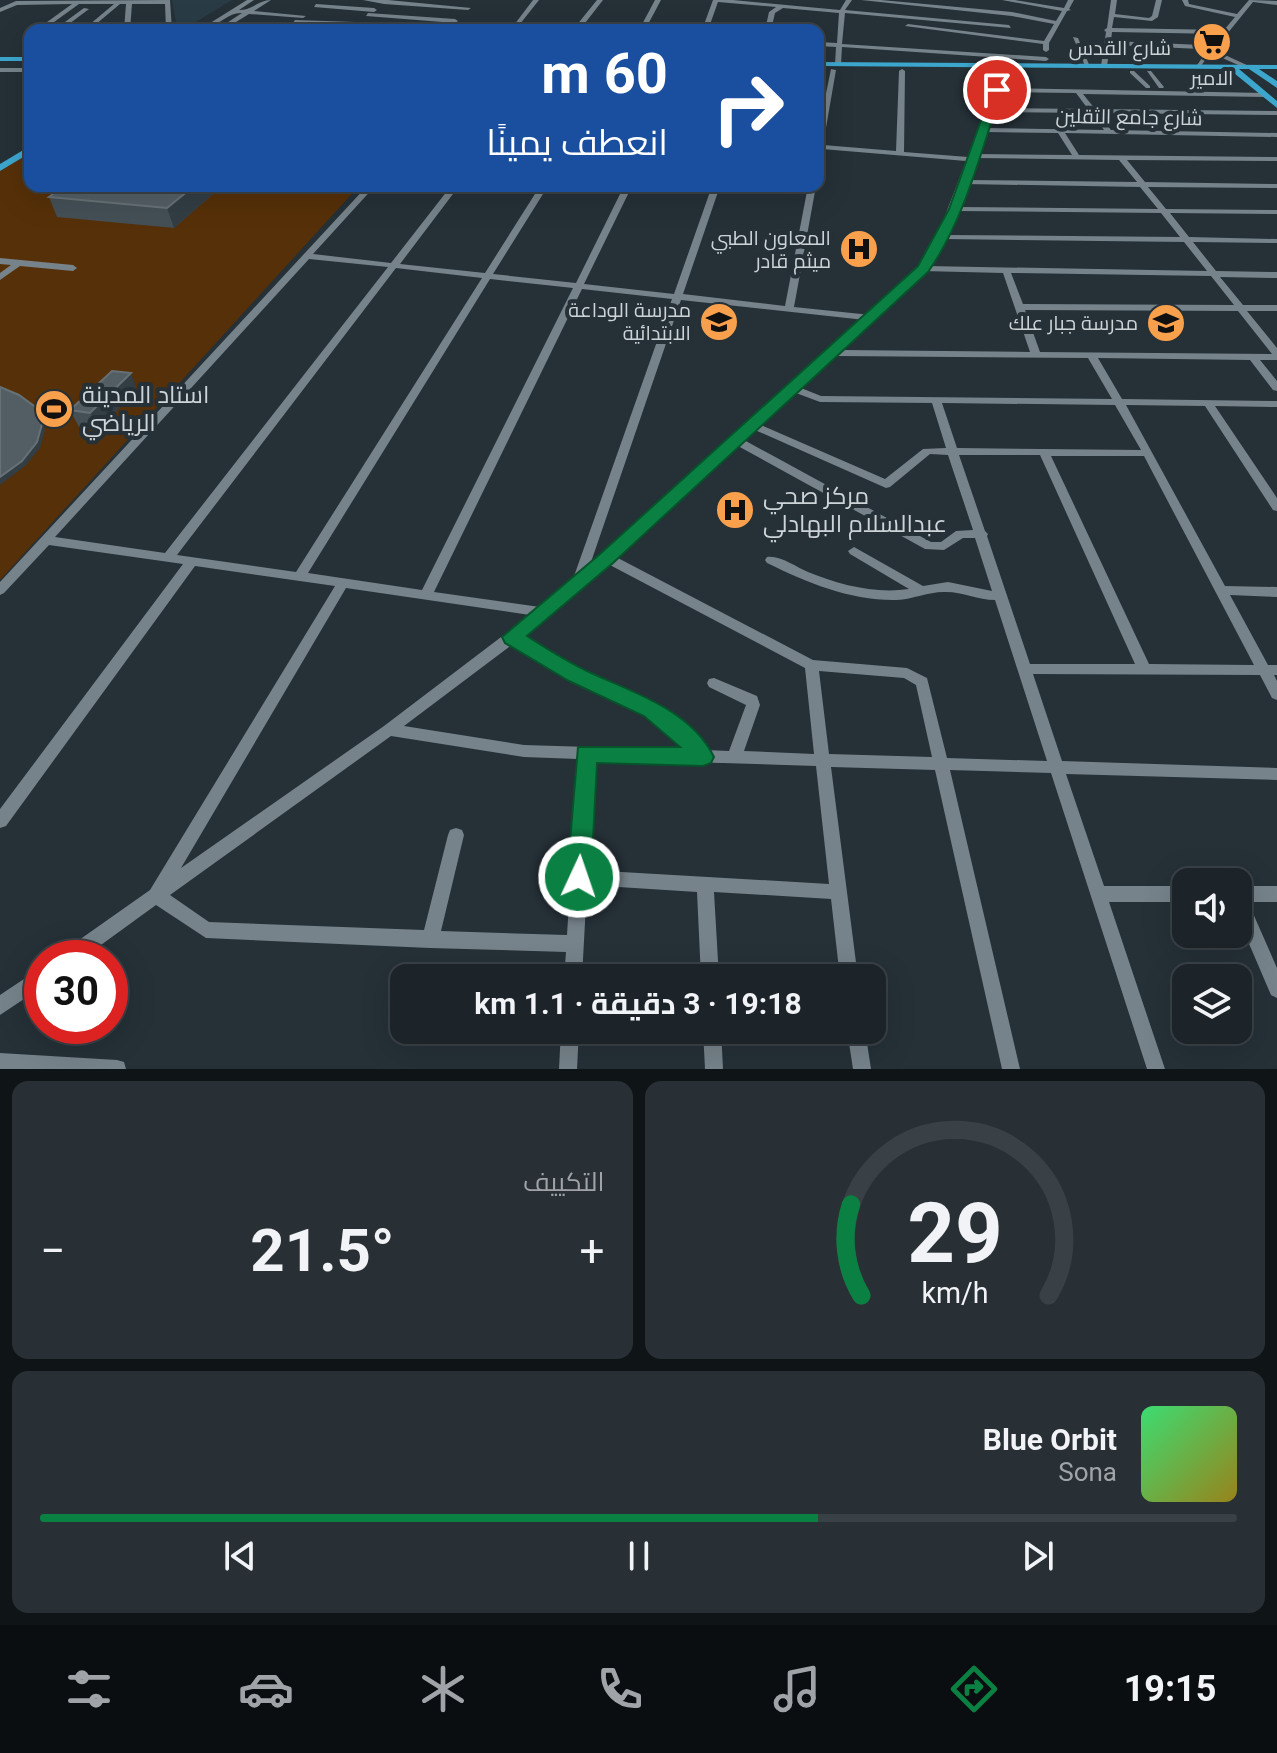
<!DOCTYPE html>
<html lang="ar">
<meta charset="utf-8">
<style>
body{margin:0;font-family:Roboto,Cairo,sans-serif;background:#293035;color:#f1f3f6;direction:rtl;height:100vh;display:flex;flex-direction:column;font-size:30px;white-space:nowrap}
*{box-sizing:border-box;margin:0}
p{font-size:26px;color:#a0a4a8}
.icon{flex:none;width:44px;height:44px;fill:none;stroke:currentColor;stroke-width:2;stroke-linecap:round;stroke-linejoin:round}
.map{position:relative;height:1069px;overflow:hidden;direction:ltr}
.side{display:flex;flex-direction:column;gap:12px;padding:12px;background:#0f1417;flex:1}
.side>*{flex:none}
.hud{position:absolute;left:24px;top:24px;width:800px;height:168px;border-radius:16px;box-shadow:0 8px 32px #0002,0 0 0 2px #3a4146;direction:rtl;background:#1a4fa0;color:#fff;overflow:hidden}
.buttons{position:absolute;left:1172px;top:868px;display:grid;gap:16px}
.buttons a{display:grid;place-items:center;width:80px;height:80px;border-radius:16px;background:#1c2429;box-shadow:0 8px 32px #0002,0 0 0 2px #3a4146;font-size:40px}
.speed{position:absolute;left:24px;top:940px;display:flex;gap:16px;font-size:40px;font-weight:700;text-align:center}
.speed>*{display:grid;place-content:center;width:104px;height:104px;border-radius:50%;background:#1c2429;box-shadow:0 8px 32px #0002,0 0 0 2px #3a4146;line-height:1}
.speed .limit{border:12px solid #d22;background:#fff;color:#111}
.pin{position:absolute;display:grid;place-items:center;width:68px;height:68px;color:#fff;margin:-34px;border:4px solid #fff;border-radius:50%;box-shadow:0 2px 8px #0007}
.me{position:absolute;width:88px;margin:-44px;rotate:3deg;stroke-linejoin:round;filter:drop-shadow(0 0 6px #0008)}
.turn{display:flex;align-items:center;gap:28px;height:168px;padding:0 24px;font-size:36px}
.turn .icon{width:104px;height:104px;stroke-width:2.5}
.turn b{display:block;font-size:56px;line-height:68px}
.big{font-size:60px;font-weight:700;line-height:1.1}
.side .card{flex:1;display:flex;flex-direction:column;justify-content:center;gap:12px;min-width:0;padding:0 28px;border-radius:16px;background:#293035}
.side .dial{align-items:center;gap:0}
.dial svg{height:208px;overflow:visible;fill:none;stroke:#3a4146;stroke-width:7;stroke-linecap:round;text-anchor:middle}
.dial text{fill:#f1f3f6;stroke:none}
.song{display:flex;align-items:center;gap:24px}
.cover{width:96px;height:96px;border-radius:12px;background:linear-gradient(135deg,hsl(140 70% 55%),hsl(50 70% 35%))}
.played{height:8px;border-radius:4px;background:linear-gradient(90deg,#0b8043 65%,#3a4146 65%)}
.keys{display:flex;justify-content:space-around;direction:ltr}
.heat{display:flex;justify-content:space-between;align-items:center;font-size:44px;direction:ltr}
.side .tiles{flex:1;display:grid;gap:12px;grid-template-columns:1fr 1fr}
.card:last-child{grid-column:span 2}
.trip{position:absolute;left:390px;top:964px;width:496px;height:80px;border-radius:16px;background:#1c2429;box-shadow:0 8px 32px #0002,0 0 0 2px #3a4146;font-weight:700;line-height:80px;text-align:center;direction:rtl}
.tab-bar{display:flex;height:128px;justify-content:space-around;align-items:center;background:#0b0e10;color:#a0a4a8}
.tab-bar .icon{width:56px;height:56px}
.tab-bar .selected{color:#0b8043}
.tab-bar b{font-size:36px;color:#f1f3f6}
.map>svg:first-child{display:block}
</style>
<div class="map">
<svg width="1277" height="1069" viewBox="0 0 1277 1069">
<rect width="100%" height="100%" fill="#253037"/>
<polygon fill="#293c46" points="172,0 232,0 186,28 176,22"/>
<polygon fill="#563008" points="30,149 30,186 359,186 0,580 0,168"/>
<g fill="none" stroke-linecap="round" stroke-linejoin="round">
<g fill="#76838a" fill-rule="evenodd">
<polygon points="170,0 172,30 166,30 165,4 132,4 130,30 124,30 126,4 120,4 89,30 83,30 114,4 79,4 43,30 36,30 72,4 17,5 0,12 0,8 16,1"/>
<path d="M247 0H254L239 10C252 11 258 0 271 0L254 11 306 16 303 18 249 14 223 30H216L242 13C226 12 216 30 199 30Z"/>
<polygon points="363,0 388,0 471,8 468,10 384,4"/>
<polygon points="533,0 539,0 520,24 576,26 597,0 603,0 582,27 615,30 517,27 515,29 511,29"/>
<polygon points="655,0 661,0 645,30 639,30"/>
<polygon points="713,0 733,0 840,10 846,0 852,0 845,10 1009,25 1011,28 845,13 842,44 1046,57 1049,59 1046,61 842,47 841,64 838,66 835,64 836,47 818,46 818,42 837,43 839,13 783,8 775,13 771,30 765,30 769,12 776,7 718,2 708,30 702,30"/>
<polygon points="861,0 881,0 1012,12 1056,21 1062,11 1002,0 1015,0 1064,8 1068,0 1074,0 1069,9 1071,10 1067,11 1049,43 1049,50 1046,52 1043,50 1043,44 905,26 908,24 1044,41 1054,24 1012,16"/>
<path d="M1111 0H1117L1115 14 1149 18 1152 16 1156 0H1162L1158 17 1152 21 1114 17 1112 28 1224 30 1235 17 1185 6 1182 0H1188L1189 4 1237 14 1249 0 1277 1V5L1253 2 1214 50 1249 66V68H1245L1211 53 1199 68H1195L1207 51 1201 49 1110 45 1107 66 1104 68 1101 66 1106 32 1104 30 1107 28ZM1112 32 1221 34 1209 48 1202 45 1111 41Z"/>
<polygon points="316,4 374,8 377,10 374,12 314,7"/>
<polygon points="84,8 89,9 61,30 54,30"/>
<polygon points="368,13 455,19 458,21 455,23 366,16"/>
<polygon points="295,20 355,22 358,24 355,26 293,23"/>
<polygon points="1073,37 1078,38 1090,67 1085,66"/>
<rect x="0" y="68" width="30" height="4"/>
<path d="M831 69 836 70 823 145 896 151 899 71 902 69 905 71 904 152 968 157 1001 71 1004 69 1007 71 1001 88 1265 93 1268 95 1265 97 1083 94 1095 109 1277 111V115L1098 113 1111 130 1277 133V137L1065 133 1079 155 1277 157V161L1127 160 1145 182 1277 184V188L1148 187 1166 209 1277 210V214L1170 213 1189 237 1277 239V243L1193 242 1216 271 1277 272V278L1220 277 1243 305H1277V311H1247L1277 348V360H1260L1277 381V391L1273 390 1250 360 1098 358 1122 399 1277 401V407L1215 406 1277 498V511L1273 510 1205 406 1126 405 1225 586 1277 587V597L1230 595 1268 665H1277V675H1274L1277 681V700L1272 698 1260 675 1033 674 1062 761 1277 768V780L1066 774 1104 886H1186V902H1109L1165 1069H1147L1051 773 950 770 1020 1069H1002L935 770 831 767 858 978H840L831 899 714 892 719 978H701L697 892 587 885 582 978H564L566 952 430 948 206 938 156 905 83 958H59L62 952 150 890 335 586 195 566 6 826 0 828V809L183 564 49 545 4 593 0 595V582L367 186H375L313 254 391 263 451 186H459L400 264 485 273 540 186H548L493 274 576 283 624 186H632L584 284 674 294 712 186H720L683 294 785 306 808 186H816L794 307 871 315 931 252 966 161 822 149 821 154H818V133ZM999 92 1076 93 1088 109 993 108ZM992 112 1091 113 1104 130 986 128ZM984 132 1058 133 1072 155 976 154ZM975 158 1119 160 1137 182 967 180ZM965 184 1140 187 1158 209 957 207ZM955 211 1161 213 1180 237 946 235ZM944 239 1184 242 1207 271 927 266 939 253ZM309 259 388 267 165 553 55 537ZM396 268 482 278 296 572 177 555ZM922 271 1003 273 1030 352 843 350 876 320ZM1011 273 1211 276 1234 305 1023 304ZM490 279 573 288 422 590 308 573ZM582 289 672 299 573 579 540 607 434 592ZM681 300 865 320 590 565ZM1025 310 1238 311 1272 354 1040 352ZM837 356 1088 358 1112 399 821 396 801 388ZM796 393 820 402 932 403 946 448 923 449 885 479 761 425ZM942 403 1115 405 1141 450 957 448ZM755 430 886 488 890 487 930 454 948 455 973 530 956 531 941 542H931L744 440ZM738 446 925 549 944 550 963 538H975L992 591 948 582 923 586 854 547 848 551 850 554 909 589C875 594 840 585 808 572 796 567 780 555 767 557L765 560 767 563C808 583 851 601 897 600 914 599 930 591 946 592 963 592 978 600 995 600L1047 761 947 758 927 678 907 668 813 660 616 557ZM959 455H1040L1135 664H1030L987 536 988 534 985 531ZM1051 456H1144L1254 665 1149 664ZM608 564 805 668 814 754 744 751 760 705 757 696 714 678 709 679 707 683 709 687 746 705 729 751 706 750 688 730 657 705 581 671 522 636ZM346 588 530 615 384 726 181 868ZM513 644 571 679 647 713 678 738 688 750 524 745 404 726ZM819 671 904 678 916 685 932 757 829 754ZM391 736 524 757 578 759 567 935 441 931 464 835 462 830 456 828 450 830 448 835 424 930 209 922 170 895ZM593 759 816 766 829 884 587 870Z"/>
<polygon points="1130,71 1134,71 1150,86 1150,88 1146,88 1130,73"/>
<polygon points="1147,71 1151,71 1164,87 1163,88 1159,88"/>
<polygon points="0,258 73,265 77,268 73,271 20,266 0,280 0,273 11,265 0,264"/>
<polygon points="1238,886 1277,886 1277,902 1248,902 1277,968 1277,998 1271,995 1238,918"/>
<polygon points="42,967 42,987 0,1015 0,995"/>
<polygon points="561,1030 579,1030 577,1069 559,1069"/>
<polygon points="703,1030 721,1030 723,1069 705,1069"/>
<polygon points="847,1030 865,1030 871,1069 853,1069"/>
<polygon points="0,1053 117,1060 124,1062 126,1069 0,1069"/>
</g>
<g fill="#3da6cd" fill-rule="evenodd">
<rect x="0" y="57" width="30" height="4"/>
<polygon points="818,62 1277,65 1277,69 1259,69 1277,81 1277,88 1249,69 1239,69 1277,101 1277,108 1229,69 818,66"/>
<polygon points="30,146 30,153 0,171 0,164"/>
</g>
</g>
<g fill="#445056">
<polygon points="222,186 174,228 57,217 49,197"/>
<polygon points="137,390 98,430 79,427 70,410"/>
</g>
<g fill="#323d44">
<polygon points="194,186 222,186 174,228 167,208"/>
<polygon points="131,373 137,390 98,430 90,413"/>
<polygon points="37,408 45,430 40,448 25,466 0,485 0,477"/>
</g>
<g fill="#535e64" stroke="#667176" stroke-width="2">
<polygon points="64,186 194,186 167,208 49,197"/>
<polygon points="112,371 131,373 90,413 70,410"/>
<polygon points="0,387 19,395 37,408 42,424 37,442 22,461 0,477"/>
</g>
<path fill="#0b8043" stroke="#07532c" stroke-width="2" d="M997 87 1002 90C981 150 965 220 928 272L613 563 527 636C546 648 566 661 587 671 631 692 691 709 714 757L711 763 703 766 597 763 591 877 588 886 579 889 570 886 567 877 578 747H680L644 716 569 681 505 643 502 637 600 554 918 266 949 209 992 90Z"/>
<defs>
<g id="supermarket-disc" transform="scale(2)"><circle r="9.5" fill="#f9a04d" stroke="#253037"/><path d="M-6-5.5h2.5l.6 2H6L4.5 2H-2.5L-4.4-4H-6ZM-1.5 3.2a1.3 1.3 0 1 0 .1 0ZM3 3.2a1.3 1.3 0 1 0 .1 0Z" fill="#111"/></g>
<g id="hospital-disc" transform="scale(2)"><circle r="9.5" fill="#f9a04d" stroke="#253037"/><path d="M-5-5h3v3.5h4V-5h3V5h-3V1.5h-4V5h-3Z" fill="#111"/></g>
<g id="school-disc" transform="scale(2)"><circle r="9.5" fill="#f9a04d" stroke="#253037"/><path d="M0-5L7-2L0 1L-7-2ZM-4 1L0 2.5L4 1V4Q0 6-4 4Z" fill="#111"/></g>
<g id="stadium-disc" transform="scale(2)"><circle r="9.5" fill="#f9a04d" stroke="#253037"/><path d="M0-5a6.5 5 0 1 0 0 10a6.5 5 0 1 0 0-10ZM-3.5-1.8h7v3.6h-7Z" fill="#111"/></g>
</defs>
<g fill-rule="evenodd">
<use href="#supermarket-disc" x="1212" y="42"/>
<use href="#hospital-disc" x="859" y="249"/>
<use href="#school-disc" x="719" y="322"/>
<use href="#school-disc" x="1166" y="323"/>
<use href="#stadium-disc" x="54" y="409"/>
<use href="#hospital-disc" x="735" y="510"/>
</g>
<g text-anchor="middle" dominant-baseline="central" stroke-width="8" stroke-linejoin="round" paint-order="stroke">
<g font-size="20" fill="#cdd4d8" stroke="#253037">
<text x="1120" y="48">شارع القدس</text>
<text transform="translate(1129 117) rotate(1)">شارع جامع الثقلين</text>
</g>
<g font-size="20" fill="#cdd4d8" stroke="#253037" text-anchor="end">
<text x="1212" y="78" text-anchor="middle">الامير</text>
<text x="831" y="238">المعاون الطبي<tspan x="831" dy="23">ميثم قادر</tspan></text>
<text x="691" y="310">مدرسة الوداعة<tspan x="691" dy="23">الابتدائية</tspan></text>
<text x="1138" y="323">مدرسة جبار علك</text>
</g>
<g font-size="24" fill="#cdd4d8" stroke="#253037" text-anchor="start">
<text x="82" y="395">استاد المدينة<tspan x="82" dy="28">الرياضي</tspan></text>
<text x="763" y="496">مركز صحي<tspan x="763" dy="28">عبدالسلام البهادلي</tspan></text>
</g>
</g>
</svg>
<div class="buttons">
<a><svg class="icon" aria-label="sound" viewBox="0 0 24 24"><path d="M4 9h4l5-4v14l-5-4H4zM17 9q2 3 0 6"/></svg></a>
<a><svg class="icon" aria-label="layers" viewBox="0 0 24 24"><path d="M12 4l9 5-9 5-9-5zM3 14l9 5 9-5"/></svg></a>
</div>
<div class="speed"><div class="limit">30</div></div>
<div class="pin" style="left:997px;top:90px;background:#d93025"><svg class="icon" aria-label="arrive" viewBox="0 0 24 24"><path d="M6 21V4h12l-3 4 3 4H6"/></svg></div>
<svg class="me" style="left:579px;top:877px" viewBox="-20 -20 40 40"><circle r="17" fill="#0b8043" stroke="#fff" stroke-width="3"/><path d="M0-11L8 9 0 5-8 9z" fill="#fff"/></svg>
<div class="trip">19:18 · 3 دقيقة · 1.1 km</div>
<div class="hud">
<div class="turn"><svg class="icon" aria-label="right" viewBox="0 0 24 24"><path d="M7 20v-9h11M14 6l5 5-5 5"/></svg><div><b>60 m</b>انعطف يمينًا</div></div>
</div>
</div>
<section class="side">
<div class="tiles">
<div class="card dial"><svg viewBox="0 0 100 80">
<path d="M14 69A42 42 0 1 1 86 69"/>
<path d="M14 69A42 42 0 0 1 10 34" stroke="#0b8043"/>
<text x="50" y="56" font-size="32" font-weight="700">29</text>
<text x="50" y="72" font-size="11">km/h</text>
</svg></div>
<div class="card"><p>التكييف</p>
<div class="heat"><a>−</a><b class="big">21.5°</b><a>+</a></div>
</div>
<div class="card">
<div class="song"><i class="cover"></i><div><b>Blue Orbit</b><p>Sona</p></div></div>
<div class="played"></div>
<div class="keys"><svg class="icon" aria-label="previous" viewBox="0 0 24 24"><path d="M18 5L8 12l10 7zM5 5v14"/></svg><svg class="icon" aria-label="pause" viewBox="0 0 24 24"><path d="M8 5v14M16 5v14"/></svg><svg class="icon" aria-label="next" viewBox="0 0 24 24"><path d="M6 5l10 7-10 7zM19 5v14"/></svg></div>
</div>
</div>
</section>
<nav class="tab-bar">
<b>19:15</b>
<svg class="icon selected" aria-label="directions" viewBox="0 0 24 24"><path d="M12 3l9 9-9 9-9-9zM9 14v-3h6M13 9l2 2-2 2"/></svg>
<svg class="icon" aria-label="music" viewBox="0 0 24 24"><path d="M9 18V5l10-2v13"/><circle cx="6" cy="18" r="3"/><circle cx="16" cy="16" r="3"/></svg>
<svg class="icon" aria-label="phone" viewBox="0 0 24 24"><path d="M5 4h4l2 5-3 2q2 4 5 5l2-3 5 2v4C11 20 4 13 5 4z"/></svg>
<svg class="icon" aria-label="climate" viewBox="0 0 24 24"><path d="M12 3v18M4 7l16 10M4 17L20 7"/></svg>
<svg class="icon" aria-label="car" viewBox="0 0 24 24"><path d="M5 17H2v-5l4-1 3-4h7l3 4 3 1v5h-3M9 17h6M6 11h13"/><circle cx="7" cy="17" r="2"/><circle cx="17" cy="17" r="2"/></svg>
<svg class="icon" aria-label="filters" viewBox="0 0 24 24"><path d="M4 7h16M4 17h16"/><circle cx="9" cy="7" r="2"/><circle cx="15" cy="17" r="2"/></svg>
</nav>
